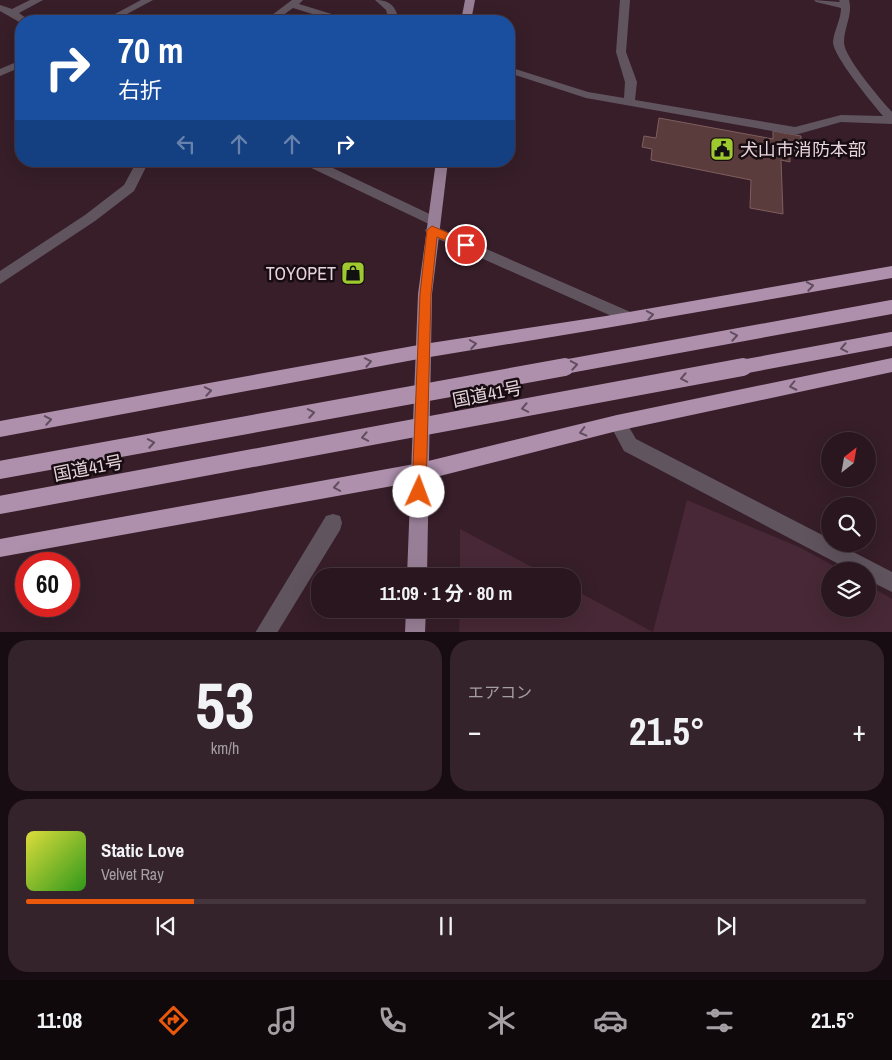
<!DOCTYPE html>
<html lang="ja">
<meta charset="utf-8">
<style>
body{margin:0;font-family:"Archivo Narrow","Noto Sans JP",sans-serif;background:#35232c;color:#f1f3f6;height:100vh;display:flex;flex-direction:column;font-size:19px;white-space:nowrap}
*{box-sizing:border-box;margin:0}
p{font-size:16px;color:#a59fa4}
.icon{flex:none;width:28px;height:28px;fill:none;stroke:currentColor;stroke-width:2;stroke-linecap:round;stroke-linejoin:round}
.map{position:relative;height:632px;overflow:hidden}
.side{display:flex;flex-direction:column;gap:8px;padding:8px;background:#170c11;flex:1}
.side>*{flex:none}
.top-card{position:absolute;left:15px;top:15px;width:500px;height:152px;border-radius:20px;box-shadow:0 5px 20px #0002,0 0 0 1px #45353d;background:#1a4fa0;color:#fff;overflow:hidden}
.needle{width:32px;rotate:31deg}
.tools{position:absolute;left:821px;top:432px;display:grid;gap:10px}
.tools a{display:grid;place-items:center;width:55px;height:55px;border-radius:50%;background:#29161f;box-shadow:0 5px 20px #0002,0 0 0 1px #45353d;font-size:25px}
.speed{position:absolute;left:15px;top:552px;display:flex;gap:10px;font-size:25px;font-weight:700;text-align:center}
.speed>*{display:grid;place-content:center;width:65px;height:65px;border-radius:50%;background:#29161f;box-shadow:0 5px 20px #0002,0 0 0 1px #45353d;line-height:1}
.speed .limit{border:8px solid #d22;background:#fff;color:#111}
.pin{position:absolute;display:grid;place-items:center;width:42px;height:42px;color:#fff;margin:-21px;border:2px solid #fff;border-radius:50%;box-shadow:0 1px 5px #0007}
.me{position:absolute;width:55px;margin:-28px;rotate:2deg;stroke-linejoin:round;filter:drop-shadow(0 0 4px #0008)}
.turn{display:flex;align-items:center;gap:18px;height:105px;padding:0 20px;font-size:22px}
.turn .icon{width:65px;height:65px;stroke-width:2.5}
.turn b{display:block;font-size:35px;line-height:42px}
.lanes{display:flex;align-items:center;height:48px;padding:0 20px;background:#0003;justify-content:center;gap:25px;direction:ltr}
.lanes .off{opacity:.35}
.big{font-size:38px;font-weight:700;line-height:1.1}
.side .tile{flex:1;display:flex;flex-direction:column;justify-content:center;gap:8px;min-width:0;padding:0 18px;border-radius:20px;background:#35232c}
.side .dial{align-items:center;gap:0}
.dial b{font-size:65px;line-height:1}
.song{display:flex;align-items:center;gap:15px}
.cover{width:60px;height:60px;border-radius:8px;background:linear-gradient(135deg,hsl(60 70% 55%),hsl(110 70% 35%))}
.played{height:5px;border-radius:2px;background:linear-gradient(90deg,#ea580c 20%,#45353d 20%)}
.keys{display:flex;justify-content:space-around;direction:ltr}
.heat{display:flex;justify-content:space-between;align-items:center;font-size:28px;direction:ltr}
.side .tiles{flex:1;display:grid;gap:8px;grid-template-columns:1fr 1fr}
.tile:last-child{grid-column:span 2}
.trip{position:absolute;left:311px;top:568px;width:270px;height:50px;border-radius:20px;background:#29161f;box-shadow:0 5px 20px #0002,0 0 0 1px #45353d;font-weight:700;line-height:50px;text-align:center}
.tab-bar{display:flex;height:80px;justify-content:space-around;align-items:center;background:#10090c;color:#a59fa4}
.tab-bar .icon{width:35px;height:35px}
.tab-bar .on{color:#ea580c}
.tab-bar b{font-size:22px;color:#f1f3f6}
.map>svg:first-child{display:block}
</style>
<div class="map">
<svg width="892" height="633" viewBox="0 0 892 633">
<rect width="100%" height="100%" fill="#371e29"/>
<g fill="#482836">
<polygon points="687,500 801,548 843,571 830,571 830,609 868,609 868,585 892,599 892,632 459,632 460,609 572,609 573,589 653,632"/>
<polygon points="460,529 549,576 460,576"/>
</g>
<polygon fill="#5b3c3c" stroke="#7f5e5e" points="659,118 773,139 773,131 801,136 801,152 790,150 790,162 781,160 783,214 750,208 751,180 651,160 652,149 642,147 644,136 656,138"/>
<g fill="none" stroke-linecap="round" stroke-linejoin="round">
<g fill="#60545f" fill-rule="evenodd">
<polygon points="30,0 43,0 19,13 30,21 21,21 21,23 0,11 0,5 12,9"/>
<polygon points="141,0 153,0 114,21 102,21"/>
<polygon points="292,0 303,0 299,4 348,19 349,21 335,21 293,8 275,21 264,21"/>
<path d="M375 0C391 0 396 7 399 21H389L386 10Z"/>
<path d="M620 0H630L626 52 637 82 635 100 795 127 841 115 883 116C872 103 833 56 833 42 834 30 841 20 841 8L816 2 814 0 840 2 839 0H849C853 15 844 27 844 42 843 56 881 100 892 112V124L841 122 795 135 586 98 509 73V67L588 92 624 98 625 82 616 52Z"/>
<polygon points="21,60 21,67 0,76 0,69"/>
<polygon points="137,161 149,161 134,191 95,221 0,284 0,271 85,215 124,185"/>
<polygon points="301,161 318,161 438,218 440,221 434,226 635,314 638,318 635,322 630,324 625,322 427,234 425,230 431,225 303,164"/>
<polygon points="617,415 623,417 636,439 830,539 830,544 838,544 892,572 892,592 868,580 868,571 852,571 624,451 609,423 611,417"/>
<polygon points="333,514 340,516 342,523 340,530 277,633 255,633 326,516"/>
</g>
<g fill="#987f97" fill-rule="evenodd">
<polygon points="465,0 475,0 471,21 461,21"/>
<polygon points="436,161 448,161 432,294 427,576 407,576 418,294"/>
<polygon points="406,609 426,609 425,633 405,633"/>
</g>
<g fill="#ae90ad" fill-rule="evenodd">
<polygon points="892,266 892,278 606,328 424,358 0,437 0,421 424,344 606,316"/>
<polygon points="892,358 892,372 617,431 420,481 0,557 0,539 420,463 617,415"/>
</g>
<g stroke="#ae90ad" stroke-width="14">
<polyline points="558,368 892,307"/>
<polyline points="736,368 892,339"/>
</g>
<g stroke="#ae90ad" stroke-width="18">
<polyline points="0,470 565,367"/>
<polyline points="0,505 743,367"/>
</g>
</g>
<defs><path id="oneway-chevron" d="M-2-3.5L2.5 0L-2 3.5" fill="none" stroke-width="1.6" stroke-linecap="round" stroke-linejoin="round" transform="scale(1.25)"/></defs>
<g stroke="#624e5f">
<use href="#oneway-chevron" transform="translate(810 286) rotate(-10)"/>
<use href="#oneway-chevron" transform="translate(650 315) rotate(-10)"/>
<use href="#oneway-chevron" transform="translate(734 336) rotate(-10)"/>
<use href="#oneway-chevron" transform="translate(473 344) rotate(-9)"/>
<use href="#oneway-chevron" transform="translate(844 348) rotate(169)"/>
<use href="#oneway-chevron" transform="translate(368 362) rotate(-11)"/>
<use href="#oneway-chevron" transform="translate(574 365) rotate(-10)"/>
<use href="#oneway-chevron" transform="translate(684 378) rotate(169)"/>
<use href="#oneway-chevron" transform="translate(793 386) rotate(168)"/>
<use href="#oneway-chevron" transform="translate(208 391) rotate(-10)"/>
<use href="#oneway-chevron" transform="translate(525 408) rotate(169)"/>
<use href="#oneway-chevron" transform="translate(311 413) rotate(-10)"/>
<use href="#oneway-chevron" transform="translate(48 420) rotate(-10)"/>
<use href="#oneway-chevron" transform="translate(583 432) rotate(166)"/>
<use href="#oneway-chevron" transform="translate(365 437) rotate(169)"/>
<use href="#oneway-chevron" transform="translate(151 443) rotate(-10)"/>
<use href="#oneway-chevron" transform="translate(337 487) rotate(170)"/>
</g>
<polygon fill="#ea580c" stroke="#983908" points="432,226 470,242 471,245 466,249 437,237 431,294 426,492 424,497 419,499 414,497 412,492 420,294 427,230"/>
<defs>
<g id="civic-square" transform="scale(1.25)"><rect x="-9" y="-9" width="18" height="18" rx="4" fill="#9eca2f" stroke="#170c11"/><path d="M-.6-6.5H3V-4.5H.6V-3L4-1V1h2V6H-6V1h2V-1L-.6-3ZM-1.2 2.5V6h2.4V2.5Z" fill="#111"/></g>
<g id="shop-square" transform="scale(1.25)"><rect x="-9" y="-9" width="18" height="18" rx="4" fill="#9eca2f" stroke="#170c11"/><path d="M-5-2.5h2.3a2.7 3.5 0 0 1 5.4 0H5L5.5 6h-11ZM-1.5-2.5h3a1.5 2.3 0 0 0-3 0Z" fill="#111"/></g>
</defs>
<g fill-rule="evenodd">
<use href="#civic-square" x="722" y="149"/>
<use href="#shop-square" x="353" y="273"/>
</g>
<g text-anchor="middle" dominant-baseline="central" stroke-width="5" stroke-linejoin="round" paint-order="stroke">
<g font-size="18" fill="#e6d4da" stroke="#170c11" text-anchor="start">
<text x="740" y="149">犬山市消防本部</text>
<text x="336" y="273" text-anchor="end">TOYOPET</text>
</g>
<g font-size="18" fill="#e6d4da" stroke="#170c11">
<text transform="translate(487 394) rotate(-11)">国道41号</text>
<text transform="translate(88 468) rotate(-11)">国道41号</text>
</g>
</g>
</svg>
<div class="tools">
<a><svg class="needle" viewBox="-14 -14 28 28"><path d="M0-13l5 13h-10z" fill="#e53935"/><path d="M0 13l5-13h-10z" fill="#a59fa4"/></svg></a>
<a><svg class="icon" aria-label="search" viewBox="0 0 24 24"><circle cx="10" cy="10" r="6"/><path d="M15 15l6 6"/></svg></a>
<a><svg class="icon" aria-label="layers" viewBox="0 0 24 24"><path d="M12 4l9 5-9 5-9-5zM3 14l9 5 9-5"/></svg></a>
</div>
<div class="speed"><div class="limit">60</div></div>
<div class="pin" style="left:466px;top:245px;background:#d93025"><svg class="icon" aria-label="arrive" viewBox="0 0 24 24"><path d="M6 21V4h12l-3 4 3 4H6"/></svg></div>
<svg class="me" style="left:419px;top:492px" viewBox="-20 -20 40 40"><circle r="19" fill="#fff"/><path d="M0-13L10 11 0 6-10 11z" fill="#ea580c"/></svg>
<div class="trip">11:09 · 1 分 · 80 m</div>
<div class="top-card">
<div class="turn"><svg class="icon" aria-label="right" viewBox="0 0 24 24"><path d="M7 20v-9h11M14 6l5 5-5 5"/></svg><div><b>70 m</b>右折</div></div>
<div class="lanes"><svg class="icon off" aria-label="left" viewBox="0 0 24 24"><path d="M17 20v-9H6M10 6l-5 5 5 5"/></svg><svg class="icon off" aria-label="ahead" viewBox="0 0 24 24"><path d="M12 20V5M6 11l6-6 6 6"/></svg><svg class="icon off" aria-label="ahead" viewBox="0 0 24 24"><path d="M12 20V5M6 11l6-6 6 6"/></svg><svg class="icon" aria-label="right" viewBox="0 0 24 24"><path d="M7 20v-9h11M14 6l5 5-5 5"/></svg></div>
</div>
</div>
<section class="side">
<div class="tiles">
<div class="tile dial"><b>53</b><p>km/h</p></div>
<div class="tile"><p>エアコン</p>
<div class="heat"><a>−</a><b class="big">21.5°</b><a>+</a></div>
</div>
<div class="tile">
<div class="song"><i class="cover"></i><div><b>Static Love</b><p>Velvet Ray</p></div></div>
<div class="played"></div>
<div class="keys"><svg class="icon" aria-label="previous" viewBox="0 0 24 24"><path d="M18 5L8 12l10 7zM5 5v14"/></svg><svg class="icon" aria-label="pause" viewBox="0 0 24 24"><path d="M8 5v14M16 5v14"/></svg><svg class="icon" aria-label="next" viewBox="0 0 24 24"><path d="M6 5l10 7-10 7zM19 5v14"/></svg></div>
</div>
</div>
</section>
<nav class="tab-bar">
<b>11:08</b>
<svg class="icon on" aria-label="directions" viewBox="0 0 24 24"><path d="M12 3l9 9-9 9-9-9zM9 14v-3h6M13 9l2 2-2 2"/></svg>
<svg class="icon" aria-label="music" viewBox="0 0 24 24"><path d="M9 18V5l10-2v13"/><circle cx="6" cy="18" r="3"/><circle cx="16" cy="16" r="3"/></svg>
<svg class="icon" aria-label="phone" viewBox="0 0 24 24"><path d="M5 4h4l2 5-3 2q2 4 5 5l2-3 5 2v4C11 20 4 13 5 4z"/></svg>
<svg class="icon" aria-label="climate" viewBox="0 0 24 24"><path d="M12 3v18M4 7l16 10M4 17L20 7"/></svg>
<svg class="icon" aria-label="car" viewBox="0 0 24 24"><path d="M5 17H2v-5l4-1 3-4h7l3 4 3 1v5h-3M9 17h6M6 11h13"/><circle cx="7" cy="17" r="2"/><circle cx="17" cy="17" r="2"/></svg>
<svg class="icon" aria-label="filters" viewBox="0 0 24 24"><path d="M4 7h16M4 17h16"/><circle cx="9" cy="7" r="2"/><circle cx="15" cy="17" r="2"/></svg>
<b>21.5°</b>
</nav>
